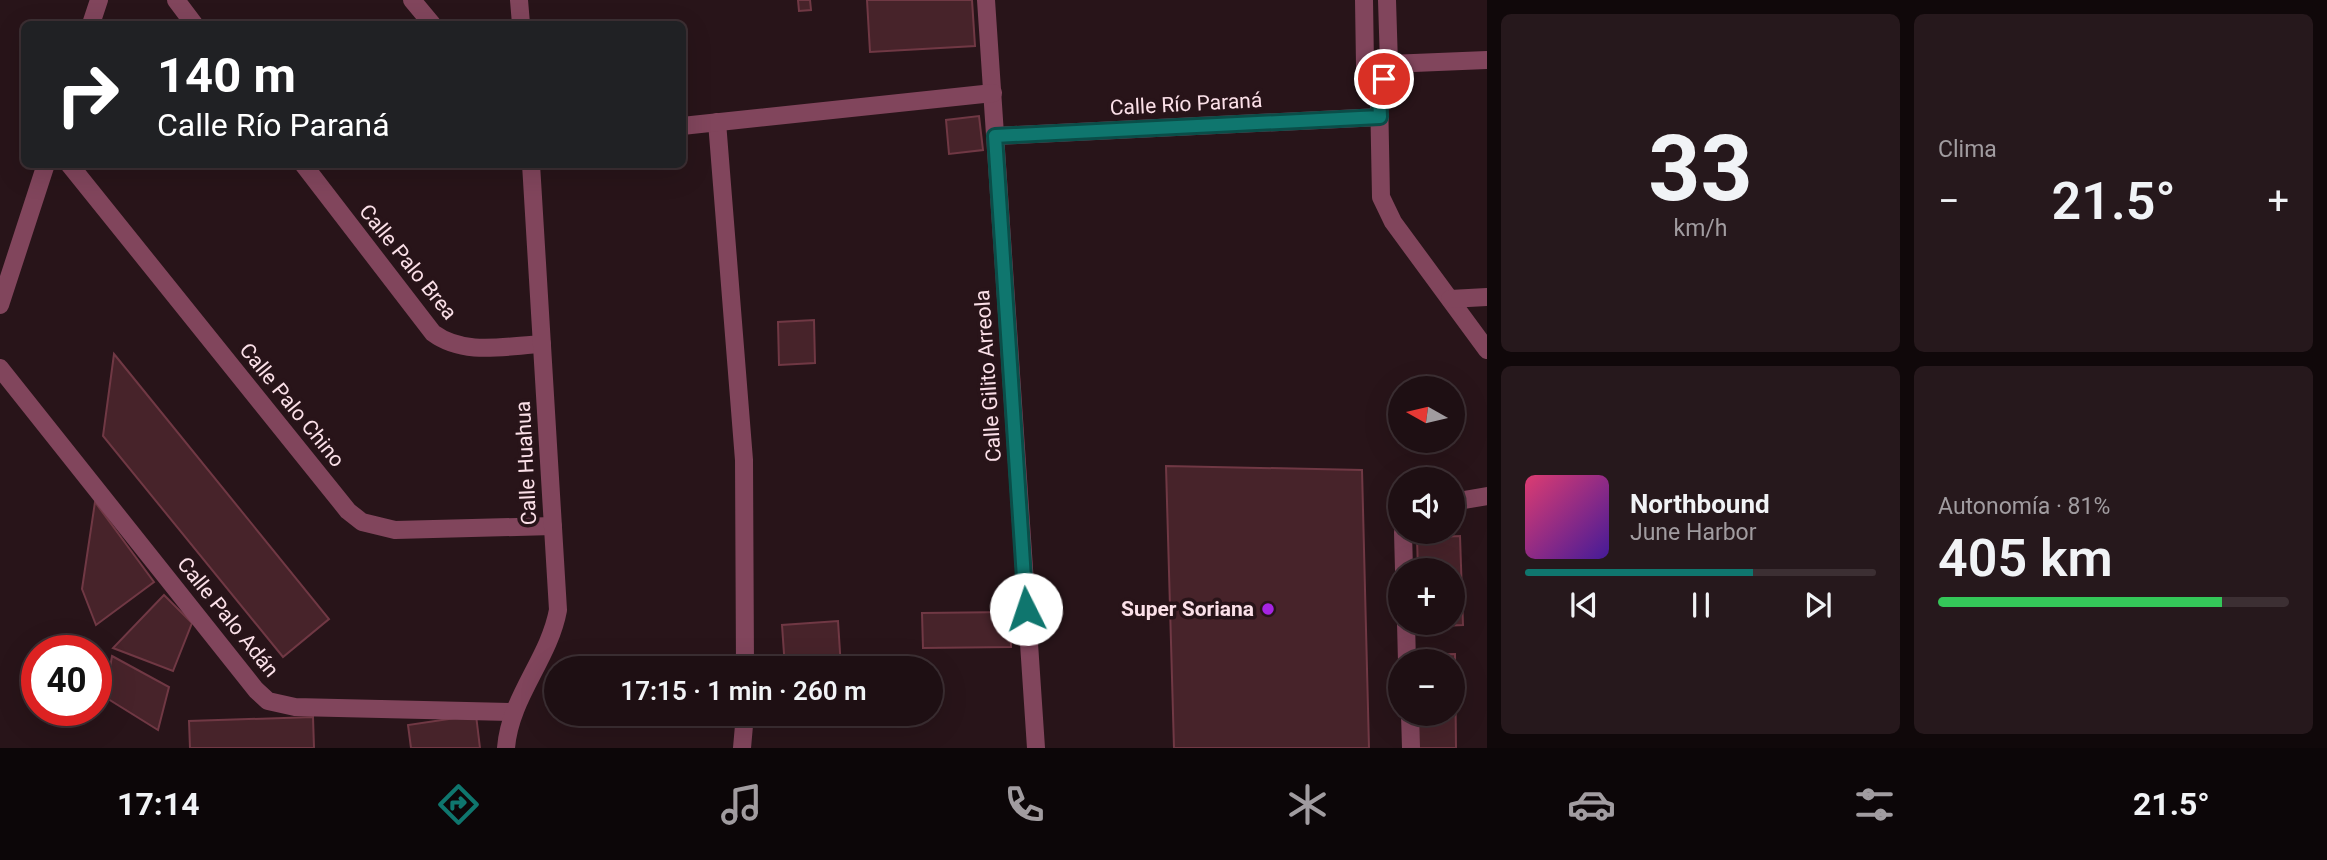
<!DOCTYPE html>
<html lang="es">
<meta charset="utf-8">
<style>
body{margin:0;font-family:Roboto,sans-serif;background:#26181c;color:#f1f3f6;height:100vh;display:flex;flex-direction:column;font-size:26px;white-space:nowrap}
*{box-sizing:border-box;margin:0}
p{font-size:23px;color:#a19ca0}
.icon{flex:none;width:38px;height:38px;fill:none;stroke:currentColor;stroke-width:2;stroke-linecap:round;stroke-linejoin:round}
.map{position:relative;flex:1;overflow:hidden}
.sheet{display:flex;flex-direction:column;gap:14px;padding:14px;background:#10080a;width:840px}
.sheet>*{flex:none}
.hud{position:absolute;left:21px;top:21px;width:665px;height:147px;border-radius:10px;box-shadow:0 7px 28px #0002,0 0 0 2px #3c2f33;background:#202124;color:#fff;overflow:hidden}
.needle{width:46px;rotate:278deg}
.controls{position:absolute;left:1388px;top:376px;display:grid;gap:14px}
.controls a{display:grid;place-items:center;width:77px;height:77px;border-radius:50%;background:#1e0f13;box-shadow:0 7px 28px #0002,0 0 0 2px #3c2f33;font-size:35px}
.speed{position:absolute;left:21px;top:635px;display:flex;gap:14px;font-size:35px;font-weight:700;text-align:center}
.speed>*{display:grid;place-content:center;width:91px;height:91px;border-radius:50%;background:#1e0f13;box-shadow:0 7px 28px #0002,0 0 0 2px #3c2f33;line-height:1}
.speed .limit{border:10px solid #d22;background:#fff;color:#111}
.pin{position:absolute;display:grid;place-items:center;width:60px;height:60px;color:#fff;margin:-30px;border:4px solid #fff;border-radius:50%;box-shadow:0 2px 7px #0007}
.me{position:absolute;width:77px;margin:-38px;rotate:356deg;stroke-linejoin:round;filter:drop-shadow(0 0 5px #0008)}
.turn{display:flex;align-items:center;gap:24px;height:147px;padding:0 21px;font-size:32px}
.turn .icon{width:91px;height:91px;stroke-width:2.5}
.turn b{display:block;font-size:49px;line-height:60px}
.big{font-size:52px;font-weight:600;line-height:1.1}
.sheet .card{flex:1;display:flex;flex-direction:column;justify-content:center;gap:10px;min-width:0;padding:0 24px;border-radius:10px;background:#26181c}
.sheet .dial{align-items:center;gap:0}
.dial b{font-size:91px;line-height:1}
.song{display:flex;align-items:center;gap:21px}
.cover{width:84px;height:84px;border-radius:10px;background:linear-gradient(135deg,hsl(340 70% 55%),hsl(260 70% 35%))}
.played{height:7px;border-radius:4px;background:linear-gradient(90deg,#0f766e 65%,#3c2f33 65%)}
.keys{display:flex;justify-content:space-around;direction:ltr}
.heat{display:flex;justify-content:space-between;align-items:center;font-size:38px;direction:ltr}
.charge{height:10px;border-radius:5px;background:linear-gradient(90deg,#34c759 81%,#3c2f33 0)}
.sheet .tiles{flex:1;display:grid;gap:14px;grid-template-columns:repeat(2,1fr)}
.trip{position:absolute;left:544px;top:656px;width:399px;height:70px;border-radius:35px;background:#1e0f13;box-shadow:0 7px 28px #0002,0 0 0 2px #3c2f33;font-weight:600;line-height:70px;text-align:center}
.tabs{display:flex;height:112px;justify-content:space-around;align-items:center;background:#0c0608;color:#a19ca0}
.tabs .icon{width:49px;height:49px}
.tabs .selected{color:#0f766e}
.tabs b{font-size:32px;color:#f1f3f6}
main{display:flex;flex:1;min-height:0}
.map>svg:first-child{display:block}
</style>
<main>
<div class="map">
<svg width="1487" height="748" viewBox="0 0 1487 748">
<rect width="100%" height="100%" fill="#281419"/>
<g fill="#47232a" stroke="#703844" stroke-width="2">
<polygon points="798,0 810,0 811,10 799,11"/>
<polygon points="867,0 972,0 975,46 870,52"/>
<polygon points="979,116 983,150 949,154 946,120"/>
<polygon points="814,320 815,363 779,365 778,322"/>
<polygon points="114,354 329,619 283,657 103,436"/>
<polygon points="1166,466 1362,470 1369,748 1174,748"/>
<polygon points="95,502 154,582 96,625 82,589"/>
<polygon points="1460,536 1463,625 1420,627 1420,623 1452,623 1452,570 1418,570 1417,538"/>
<polygon points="164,595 192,623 173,671 113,648"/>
<polygon points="1010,612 1011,647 923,648 922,613"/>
<polygon points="838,621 841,668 785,668 782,625"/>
<polygon points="1455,654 1456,748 1416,748 1416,714 1452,714 1452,662 1415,662 1415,655"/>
<polygon points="112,656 169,687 158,730 105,697"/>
<polygon points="476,715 480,748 411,748 408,725"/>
<polygon points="313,717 314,748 190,748 189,721"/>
</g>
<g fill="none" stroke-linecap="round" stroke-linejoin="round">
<g stroke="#81455c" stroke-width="18">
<polyline points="176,0 194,24"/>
<polyline points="412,0 432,24"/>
<polyline points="519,0 521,24"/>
<polyline points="986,0 1036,748"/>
<polyline points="1364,0 1365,65 1370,75"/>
<polyline points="1387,0 1389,64 1379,94 1381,197 1393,222 1487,350"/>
<polyline points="91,24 99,0"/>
<polyline points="1365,65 1487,60"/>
<polyline points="717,122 744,460 745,668"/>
<polyline points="682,126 993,93"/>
<polyline points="995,136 1380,117"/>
<polyline points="69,164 348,511 362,522 395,530 553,526"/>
<path d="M303 164 433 333C464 356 505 346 542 344"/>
<polyline points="1450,299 1487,297"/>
<polyline points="0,305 46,164"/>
<polyline points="0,368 256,690 268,701 295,707 513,712"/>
<polyline points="1452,502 1487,496"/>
<polyline points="1403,532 1404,570"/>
<polyline points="1406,623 1407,662"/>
<polyline points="1410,714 1411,748"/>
<path d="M506 748C510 697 549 659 558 610L531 164"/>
<polyline points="742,748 745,714"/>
</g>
</g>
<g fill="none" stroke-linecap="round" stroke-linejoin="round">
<g stroke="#0a4d48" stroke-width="18">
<polyline id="route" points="1026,609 995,136 1380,117 1379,94 1384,79"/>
</g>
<use href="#route" stroke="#0f766e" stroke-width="12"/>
</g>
<circle fill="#a624e2" stroke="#281419" stroke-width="2.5" cx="1268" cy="609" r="7"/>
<g text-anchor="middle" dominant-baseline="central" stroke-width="7" stroke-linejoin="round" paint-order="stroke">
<g font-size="21" fill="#fbe0e8" stroke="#281419">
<text transform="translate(1186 104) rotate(-3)">Calle Río Paraná</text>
<text transform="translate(408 262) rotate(51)">Calle Palo Brea</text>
<text transform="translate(988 376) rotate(-94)">Calle Gilito Arreola</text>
<text transform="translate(292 405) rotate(51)">Calle Palo Chino</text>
<text transform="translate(526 463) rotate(-93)">Calle Huahua</text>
<text transform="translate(228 617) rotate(51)">Calle Palo Adán</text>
</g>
<g font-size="21" font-weight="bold" fill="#fbe0e8" stroke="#281419" text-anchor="end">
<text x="1254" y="609">Super Soriana</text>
</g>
</g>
</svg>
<div class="controls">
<a><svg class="needle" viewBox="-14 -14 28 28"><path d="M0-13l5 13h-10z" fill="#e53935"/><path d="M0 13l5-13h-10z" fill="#a19ca0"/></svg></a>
<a><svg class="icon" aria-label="sound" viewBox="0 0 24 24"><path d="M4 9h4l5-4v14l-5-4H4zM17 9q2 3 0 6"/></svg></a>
<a>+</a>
<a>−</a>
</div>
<div class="speed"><div class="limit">40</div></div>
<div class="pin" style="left:1384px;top:79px;background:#d93025"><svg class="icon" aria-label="arrive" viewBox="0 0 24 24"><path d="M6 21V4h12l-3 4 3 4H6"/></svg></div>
<svg class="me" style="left:1026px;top:609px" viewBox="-20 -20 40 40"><circle r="19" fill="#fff"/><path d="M0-13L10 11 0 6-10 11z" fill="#0f766e"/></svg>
<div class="trip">17:15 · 1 min · 260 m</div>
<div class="hud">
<div class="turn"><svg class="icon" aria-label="right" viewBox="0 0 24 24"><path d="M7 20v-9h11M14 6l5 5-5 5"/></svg><div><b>140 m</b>Calle Río Paraná</div></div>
</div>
</div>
<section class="sheet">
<div class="tiles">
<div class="card dial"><b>33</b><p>km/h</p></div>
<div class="card"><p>Clima</p>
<div class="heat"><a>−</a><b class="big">21.5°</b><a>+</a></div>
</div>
<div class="card">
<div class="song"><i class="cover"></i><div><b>Northbound</b><p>June Harbor</p></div></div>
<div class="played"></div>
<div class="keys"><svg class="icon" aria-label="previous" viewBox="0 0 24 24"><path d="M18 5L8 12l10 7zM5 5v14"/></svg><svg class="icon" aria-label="pause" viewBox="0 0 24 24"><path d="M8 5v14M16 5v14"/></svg><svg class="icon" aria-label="next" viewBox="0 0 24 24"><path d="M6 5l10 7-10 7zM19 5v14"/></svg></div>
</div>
<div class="card"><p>Autonomía · 81%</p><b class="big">405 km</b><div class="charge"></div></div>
</div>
</section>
</main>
<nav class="tabs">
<b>17:14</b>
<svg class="icon selected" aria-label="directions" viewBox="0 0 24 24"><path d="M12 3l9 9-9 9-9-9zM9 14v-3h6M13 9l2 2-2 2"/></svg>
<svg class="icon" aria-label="music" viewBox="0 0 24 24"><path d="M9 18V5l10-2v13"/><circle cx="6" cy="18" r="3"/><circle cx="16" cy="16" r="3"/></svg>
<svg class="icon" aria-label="phone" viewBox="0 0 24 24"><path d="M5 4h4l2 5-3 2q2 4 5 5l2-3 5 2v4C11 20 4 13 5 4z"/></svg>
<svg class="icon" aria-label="climate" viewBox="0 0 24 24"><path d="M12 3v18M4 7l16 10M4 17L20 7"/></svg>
<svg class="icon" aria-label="car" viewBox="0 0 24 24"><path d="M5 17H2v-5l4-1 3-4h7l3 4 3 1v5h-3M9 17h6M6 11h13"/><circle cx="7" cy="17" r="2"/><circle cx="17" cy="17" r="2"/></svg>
<svg class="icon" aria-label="filters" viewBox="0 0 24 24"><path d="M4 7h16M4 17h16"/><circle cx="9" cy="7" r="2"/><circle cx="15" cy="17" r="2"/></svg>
<b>21.5°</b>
</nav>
